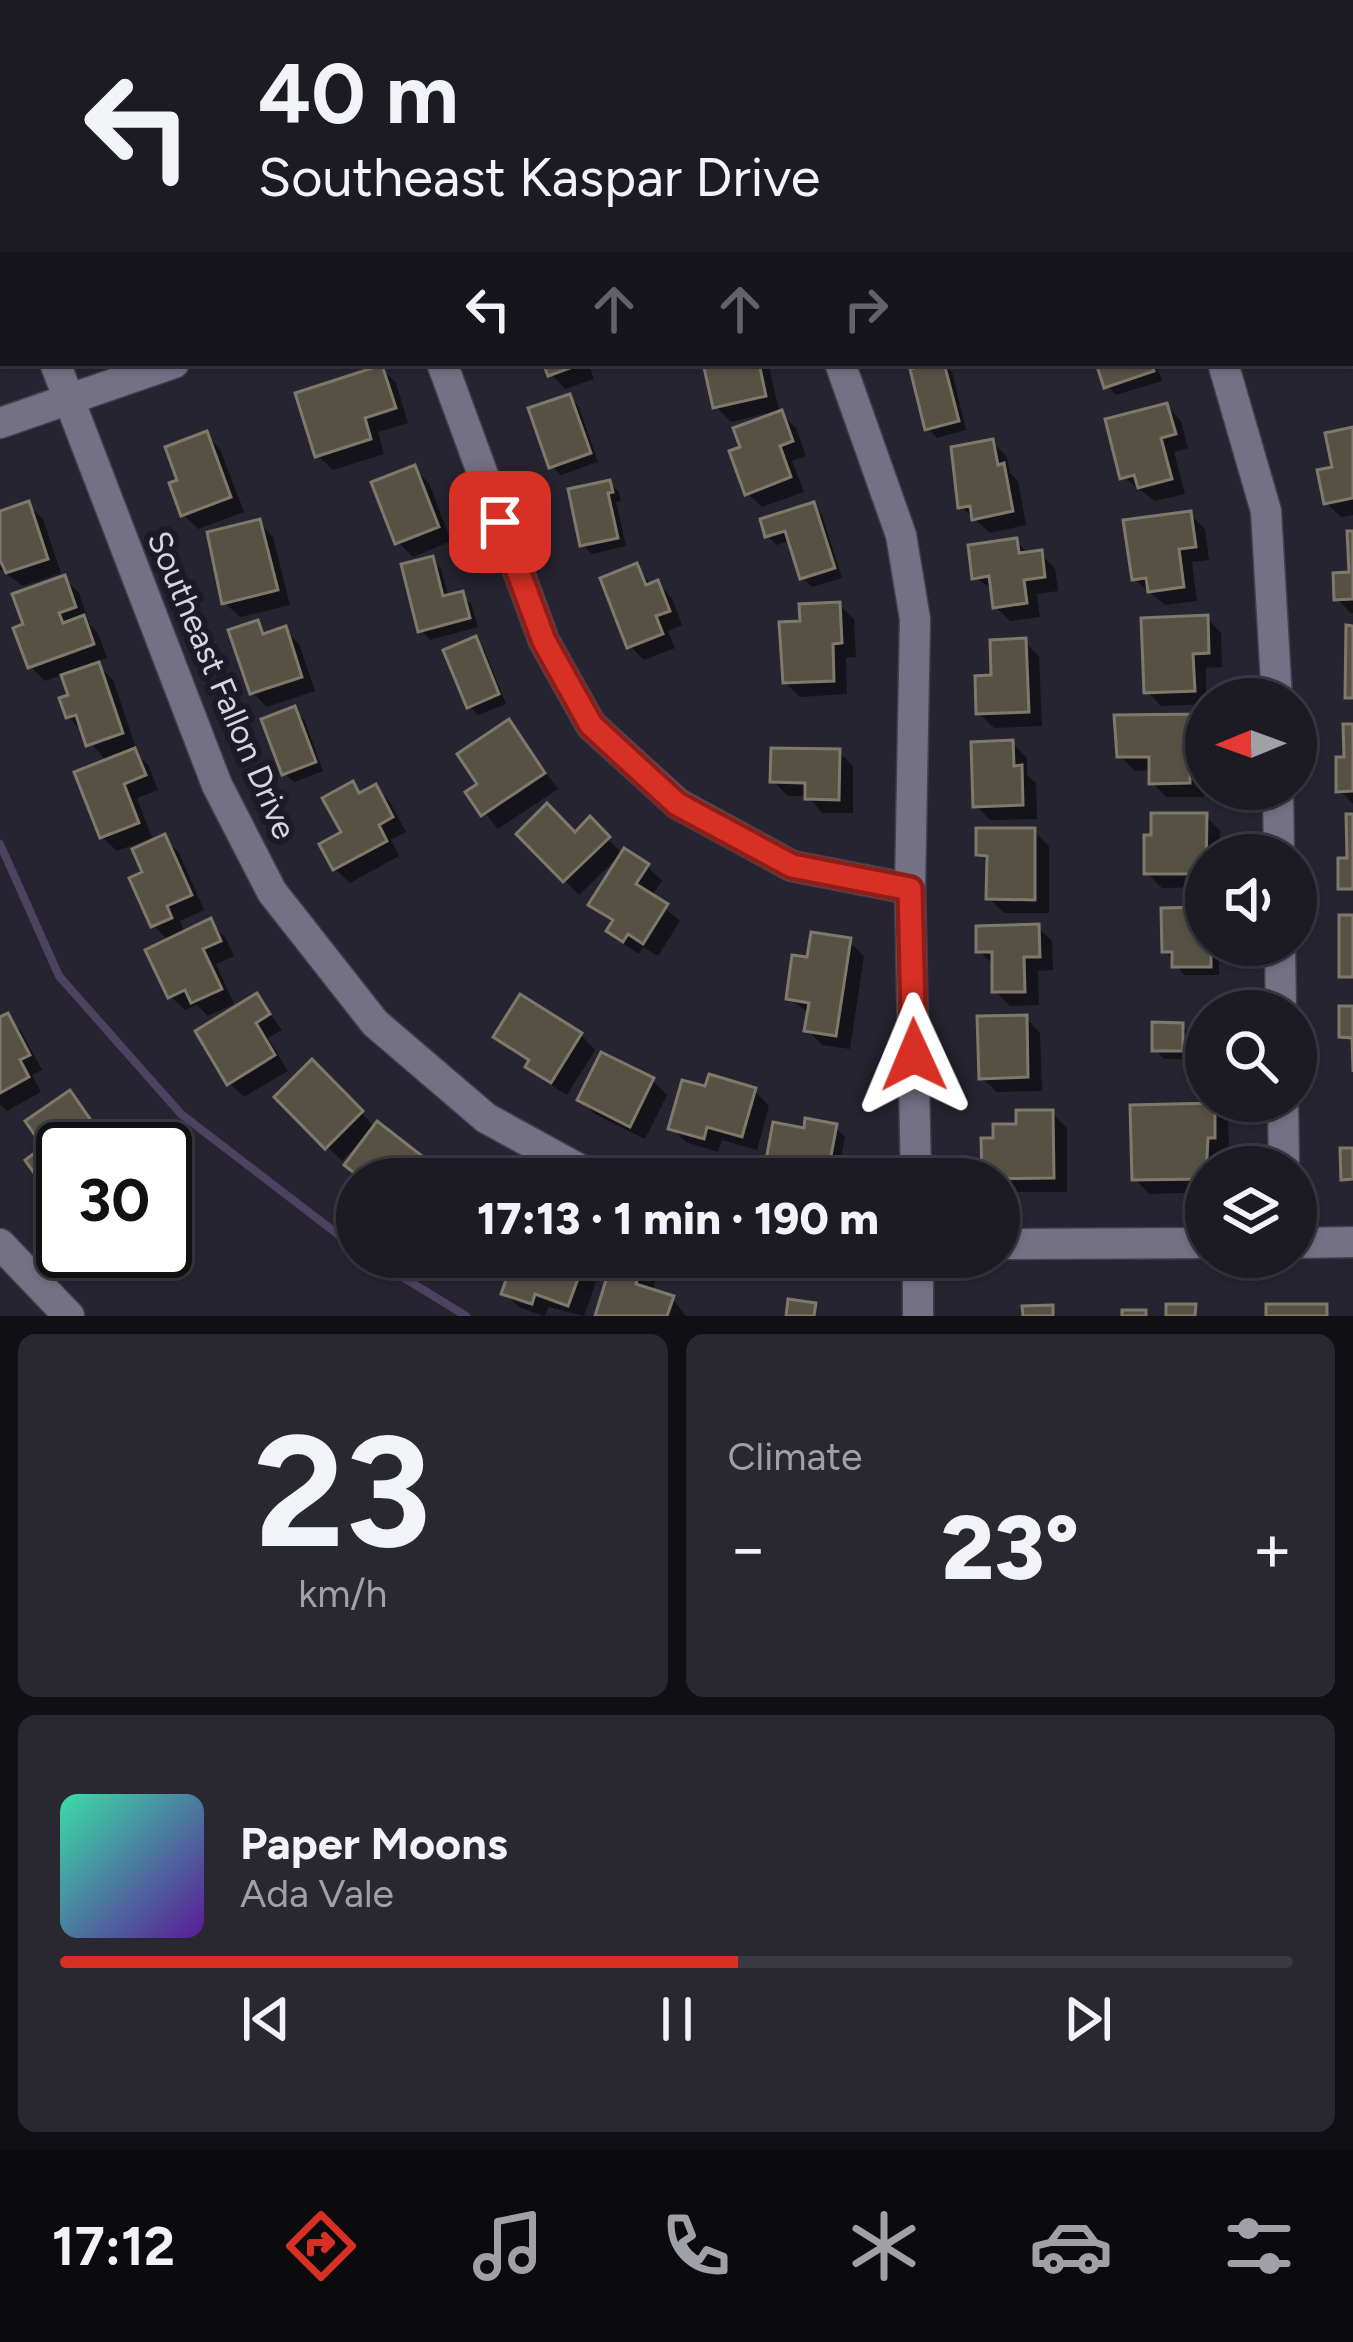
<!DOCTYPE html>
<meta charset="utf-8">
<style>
body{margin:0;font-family:Figtree,sans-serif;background:#292831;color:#f1f3f6;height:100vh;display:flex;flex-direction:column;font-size:45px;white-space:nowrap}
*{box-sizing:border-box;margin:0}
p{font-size:39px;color:#a0a1a6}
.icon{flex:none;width:66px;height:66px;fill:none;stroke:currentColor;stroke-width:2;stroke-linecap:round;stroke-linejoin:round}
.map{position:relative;height:1316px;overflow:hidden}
.panel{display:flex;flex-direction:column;gap:18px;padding:18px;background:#0f0f14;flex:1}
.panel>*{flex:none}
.guide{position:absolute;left:0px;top:0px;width:1353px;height:366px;box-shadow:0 3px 9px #0004,0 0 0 3px #3a3941;background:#1c1b24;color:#f1f3f6;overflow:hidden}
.needle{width:78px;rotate:269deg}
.fabs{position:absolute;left:1185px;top:678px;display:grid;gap:24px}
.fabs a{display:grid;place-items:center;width:132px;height:132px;border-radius:50%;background:#1c1b24;box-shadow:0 3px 9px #0004,0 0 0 3px #3a3941;font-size:60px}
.speed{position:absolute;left:36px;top:1122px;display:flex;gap:24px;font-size:60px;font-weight:700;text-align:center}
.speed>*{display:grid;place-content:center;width:156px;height:156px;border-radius:50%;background:#1c1b24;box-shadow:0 3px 9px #0004,0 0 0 3px #3a3941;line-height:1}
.speed .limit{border:6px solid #111;border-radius:18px;background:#fff;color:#111}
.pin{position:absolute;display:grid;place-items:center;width:102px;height:102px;color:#fff;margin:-51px;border-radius:24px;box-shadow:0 6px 18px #0006}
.me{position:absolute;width:132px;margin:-66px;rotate:359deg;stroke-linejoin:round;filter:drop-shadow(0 0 9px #0008)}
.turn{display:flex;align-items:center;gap:42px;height:252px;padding:0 60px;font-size:54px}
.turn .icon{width:156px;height:156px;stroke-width:2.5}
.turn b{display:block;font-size:84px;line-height:102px}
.lanes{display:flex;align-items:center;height:114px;padding:0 60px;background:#0003;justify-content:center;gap:60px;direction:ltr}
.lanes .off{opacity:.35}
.big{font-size:90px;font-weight:800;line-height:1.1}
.panel .card{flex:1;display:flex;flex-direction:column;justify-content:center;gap:18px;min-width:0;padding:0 42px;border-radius:18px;background:#292831}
.panel .dial{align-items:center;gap:0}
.dial b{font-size:156px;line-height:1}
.song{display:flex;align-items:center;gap:36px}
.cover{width:144px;height:144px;border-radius:18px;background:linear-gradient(135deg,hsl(160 70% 55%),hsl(270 70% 35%))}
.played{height:12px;border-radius:6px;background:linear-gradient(90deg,#d93025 55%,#3a3941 55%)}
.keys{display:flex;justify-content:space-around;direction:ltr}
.heat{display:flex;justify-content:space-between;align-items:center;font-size:66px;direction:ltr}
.panel .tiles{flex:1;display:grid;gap:18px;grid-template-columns:1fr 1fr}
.card:last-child{grid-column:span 2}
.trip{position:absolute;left:336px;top:1158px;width:684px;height:120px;border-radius:60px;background:#1c1b24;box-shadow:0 3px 9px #0004,0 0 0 3px #3a3941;font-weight:800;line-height:120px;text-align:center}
.dock{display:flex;height:192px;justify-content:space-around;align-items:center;background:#0b0b0e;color:#a0a1a6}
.dock .icon{width:84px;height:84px}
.dock .current{color:#d93025}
.dock b{font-size:54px;color:#f1f3f6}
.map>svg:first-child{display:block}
</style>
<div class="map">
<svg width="1353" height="1316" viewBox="0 0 1353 1316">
<rect width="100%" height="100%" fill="#262430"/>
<g fill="#0007">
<polygon points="417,0 478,0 479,3 418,3"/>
<polygon points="914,0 975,0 968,3"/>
<polygon points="547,363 588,363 594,379 565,389 551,374"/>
<polygon points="706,363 768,363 779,410 731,422 716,407"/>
<polygon points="942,363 952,372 966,430 937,438 928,428"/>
<polygon points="1099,363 1156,363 1162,381 1116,395 1107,386"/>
<polygon points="381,368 396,383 408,423 378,432 384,454 333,470 318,456"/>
<polygon points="570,397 579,407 598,462 561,475 552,466"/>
<polygon points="1167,406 1181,421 1188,448 1174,452 1185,494 1155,501 1123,477"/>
<polygon points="781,414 796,428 806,456 792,461 804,492 762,507 747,493 744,448"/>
<polygon points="1353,430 1353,515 1341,517 1326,503 1335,469"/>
<polygon points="206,435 220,449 244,512 198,529 184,515 180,481"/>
<polygon points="992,442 1007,457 1010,473 1018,481 1026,525 990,533 961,507"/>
<polygon points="414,469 429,483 451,541 413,557 398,542"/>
<polygon points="609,483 619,492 621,501 616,502 626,546 592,554 583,545"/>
<polygon points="28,505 43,519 61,573 23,586 0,569 0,514"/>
<polygon points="813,506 822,515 842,578 812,587 803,578 791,540 777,545 768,536"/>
<polygon points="1190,514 1205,529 1209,560 1192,562 1197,601 1165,605 1134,579"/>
<polygon points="259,522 273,537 290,605 240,617 225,603"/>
<polygon points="1353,534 1353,613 1351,613 1337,599 1352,574"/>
<polygon points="1016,541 1030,555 1041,554 1055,568 1058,591 1037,594 1040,617 1010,621 995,606 994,591 975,577"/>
<polygon points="432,559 441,569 449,598 462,595 471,604 478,627 430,640 421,630"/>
<polygon points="636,567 652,585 657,583 672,598 682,625 668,631 675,648 644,660 630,646"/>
<polygon points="64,578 79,593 90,625 98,633 107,658 95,662 113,680 136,748 132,749 149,766 158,790 137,798 152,838 117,851 102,837 107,762 69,717 72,697 64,674 45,681 30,666 27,626"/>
<polygon points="839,605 854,619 856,657 846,658 847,694 800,697 785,682 803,624"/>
<polygon points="1207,618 1221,633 1222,667 1206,668 1206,704 1161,706 1147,691"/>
<polygon points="257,624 269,635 285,630 299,644 315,691 267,707 252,692"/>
<polygon points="475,640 484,649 506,704 478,715 469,706"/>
<polygon points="1024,641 1039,656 1042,726 994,728 979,713 994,678"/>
<polygon points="294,710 304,719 323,771 294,782 284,773"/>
<polygon points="1206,717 1204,797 1167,797 1152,783 1152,770 1135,771 1120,756"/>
<polygon points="509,723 558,789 498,829 469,793 481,784"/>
<polygon points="1353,727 1353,804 1339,790"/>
<polygon points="1012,743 1027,758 1027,775 1036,783 1037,819 990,820 976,806"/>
<polygon points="839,752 853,766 853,813 822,813 808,796 788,796 773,781"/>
<polygon points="352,785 362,795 376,788 390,802 406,832 391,840 399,856 350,883 335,869"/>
<polygon points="1206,816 1220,831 1220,855 1206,855 1206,887 1162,888 1147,873"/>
<polygon points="590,821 623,854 647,866 662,881 651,897 680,921 658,956 643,947 639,954 625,945 610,931 614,924 592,904 620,855 579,895 520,834 575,836"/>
<polygon points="1034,831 1049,846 1049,913 1004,913 989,898 989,864 979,854"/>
<polygon points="165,838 179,853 204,910 180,921 185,934 210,922 225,937 234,956 216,964 234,1004 208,1016 197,1005 185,1010 170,996 170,942 153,925 146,873"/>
<polygon points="1206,910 1206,945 1219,945 1219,975 1184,975 1165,950"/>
<polygon points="1037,927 1052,941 1053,970 1038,971 1039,1005 1010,1006 995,991 995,966 979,951"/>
<polygon points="849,941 864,956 850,1049 822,1045 808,1030 810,1014 789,998 810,961"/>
<polygon points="257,997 282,1030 268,1038 288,1071 244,1097 230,1083"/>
<polygon points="7,1017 21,1031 42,1070 32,1075 41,1092 7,1111 0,1104 0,1020"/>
<polygon points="1026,1018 1040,1033 1042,1091 997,1092 982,1078"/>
<polygon points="1182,1026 1191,1035 1191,1059 1165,1059 1155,1050"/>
<polygon points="581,1035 595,1050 567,1095 544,1081 531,1063 497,1037"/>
<polygon points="312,1063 376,1128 444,1179 362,1179 362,1146 359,1143 342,1161 278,1097"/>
<polygon points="652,1080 667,1095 645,1139 595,1114 581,1100"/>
<polygon points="707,1090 755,1091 769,1106 757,1150 722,1140 718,1152 686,1142 671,1128"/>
<polygon points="70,1094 112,1149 63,1149 60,1198 46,1184 47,1148"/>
<polygon points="1213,1106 1228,1121 1229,1151 1222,1152 1222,1167 1206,1167 1206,1192 1149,1194 1135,1179"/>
<polygon points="1052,1113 1067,1128 1067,1192 999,1192 999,1179 985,1177 996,1141"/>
<polygon points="835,1127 845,1137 837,1179 778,1169 769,1159 806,1131"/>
<polygon points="101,1251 158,1251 162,1256 127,1281"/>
<polygon points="451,1257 499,1257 486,1280"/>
<polygon points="517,1257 568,1257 566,1262 581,1267 596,1282 584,1316 549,1307 544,1316 519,1307 505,1293"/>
<polygon points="641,1267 655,1281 652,1292 672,1298 686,1316 598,1316"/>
</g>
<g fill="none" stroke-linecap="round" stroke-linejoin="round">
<g stroke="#4c4361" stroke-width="8">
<polyline points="0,844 59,976 181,1114 357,1249"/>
<polyline points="370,1257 466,1316"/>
</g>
</g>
<g fill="#575144" stroke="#80796b" stroke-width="3">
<polygon points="313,0 377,0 378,3 314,3"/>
<polygon points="809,0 877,0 878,3 810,3"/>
<polygon points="543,363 581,363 581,364 548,376"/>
<polygon points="703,363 759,363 766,396 713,408"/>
<polygon points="932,363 944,363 959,421 925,430 910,369"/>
<polygon points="1096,363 1152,363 1154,371 1104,388"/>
<polygon points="382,365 396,408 365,418 371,439 315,457 295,393"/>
<polygon points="570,394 591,453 549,468 528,408"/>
<polygon points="1167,403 1176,434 1161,438 1172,479 1138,488 1134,475 1120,479 1105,419"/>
<polygon points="782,410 793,441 780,446 791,477 745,495 729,451 740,447 733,428"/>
<polygon points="1353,427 1353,498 1324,504 1317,470 1332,467 1325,433"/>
<polygon points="207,431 231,497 181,516 169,483 177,480 165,447"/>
<polygon points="993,439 998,465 1004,463 1013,511 972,520 970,506 958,508 951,447"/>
<polygon points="415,465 439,527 395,544 371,482"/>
<polygon points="610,480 613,492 608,493 618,538 580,546 568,489"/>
<polygon points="29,501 48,559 6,573 0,560 0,511"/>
<polygon points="814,502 835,568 800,579 785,531 765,537 760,519"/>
<polygon points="1191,511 1196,547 1179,549 1184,587 1148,592 1146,578 1132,580 1123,520"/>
<polygon points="260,519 278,590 222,604 207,532"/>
<polygon points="1347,531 1353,531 1353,599 1334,600 1333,573 1349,572"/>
<polygon points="1017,538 1019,553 1042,550 1045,577 1024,580 1027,603 993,608 989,576 972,579 968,545"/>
<polygon points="433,556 443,596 463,591 470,618 418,632 401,564"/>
<polygon points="637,563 646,585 658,580 670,611 656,616 663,634 627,648 600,578"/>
<polygon points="65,575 76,607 59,613 63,623 84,615 94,644 28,668 13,628 23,624 12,594"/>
<polygon points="840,602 842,643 833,644 834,681 783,683 779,622 800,621 799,604"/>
<polygon points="1208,615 1209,653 1193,654 1195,691 1144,693 1141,618"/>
<polygon points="258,620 263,634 286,626 302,677 250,694 228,630"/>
<polygon points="1346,625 1353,626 1353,698 1345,698"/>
<polygon points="476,636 499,694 467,708 443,650"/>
<polygon points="1026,638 1029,712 976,714 975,676 991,675 990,640"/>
<polygon points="99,662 123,733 86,746 76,715 66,718 59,698 68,695 61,675"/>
<polygon points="295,706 316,762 282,775 261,719"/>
<polygon points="1206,714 1206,742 1190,742 1190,783 1149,784 1149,757 1117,757 1114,715"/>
<polygon points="509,719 545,773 481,816 465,792 477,784 457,754"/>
<polygon points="1343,724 1353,724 1353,791 1336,792 1336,757 1344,757"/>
<polygon points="1013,740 1014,766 1022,765 1023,805 973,807 971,742"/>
<polygon points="135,748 146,775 124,784 139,823 100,838 74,772"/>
<polygon points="771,748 840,749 839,800 805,799 805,783 770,782"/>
<polygon points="353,781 359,793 376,784 393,817 379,825 387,841 333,870 319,844 341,832 322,798"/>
<polygon points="547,803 575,832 590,816 610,837 563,882 516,834"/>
<polygon points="1151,813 1207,813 1206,874 1144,874 1144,835 1151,835"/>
<polygon points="1346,814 1353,814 1353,889 1338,889 1338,858 1347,858"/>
<polygon points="976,828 1035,828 1035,900 986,899 987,856 976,855"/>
<polygon points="165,834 192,895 167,906 172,918 151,927 129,878 142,872 132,849"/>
<polygon points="624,848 649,864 636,884 668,904 643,944 628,934 623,942 606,931 613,920 588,905"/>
<polygon points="1206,907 1206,945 1211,945 1211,967 1172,967 1172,952 1162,952 1161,908"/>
<rect x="1339" y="915" width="14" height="62"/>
<polygon points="211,918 221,941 203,949 222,989 191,1003 185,990 168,998 145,950"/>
<polygon points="1039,924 1040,957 1024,957 1025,992 992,992 992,952 976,952 976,926"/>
<polygon points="811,932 851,938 836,1036 804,1031 809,1003 786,999 792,955 807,957"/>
<polygon points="257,993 270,1014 256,1023 275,1055 227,1085 195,1031"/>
<polygon points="520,994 582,1033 551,1083 525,1067 529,1060 493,1037"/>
<polygon points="1339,1006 1353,1006 1353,1072 1352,1038 1339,1037"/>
<polygon points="8,1013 30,1055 20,1060 29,1077 0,1093 0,1017"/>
<polygon points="1027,1015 1028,1077 979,1079 977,1016"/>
<polygon points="1152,1022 1183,1023 1183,1051 1152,1051"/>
<polygon points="601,1052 654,1078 630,1127 577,1100"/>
<polygon points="312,1059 363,1111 325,1149 274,1097"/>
<polygon points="709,1074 756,1088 742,1137 707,1127 704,1139 668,1129 682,1080 705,1086"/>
<polygon points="70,1090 106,1142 96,1149 63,1149 63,1172 43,1186 25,1160 43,1147 25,1121"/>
<polygon points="1215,1103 1215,1138 1208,1138 1206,1179 1132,1180 1130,1105"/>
<polygon points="1016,1110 1053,1110 1054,1178 982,1179 981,1138 993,1138 993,1124 1016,1124"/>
<polygon points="805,1118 837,1124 828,1172 766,1160 773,1122 804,1128"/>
<polygon points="377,1121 435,1166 426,1179 362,1179 344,1165"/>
<polygon points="1340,1148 1353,1148 1353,1179 1341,1180"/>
<polygon points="97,1251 134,1251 111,1269"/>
<polygon points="514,1257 561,1257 583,1265 568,1306 535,1294 532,1304 501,1294"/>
<polygon points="613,1257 642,1264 636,1284 674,1296 667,1316 595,1316"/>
<polygon points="788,1299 816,1303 814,1316 786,1316"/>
<polygon points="1166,1304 1196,1304 1195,1316 1166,1316"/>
<rect x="1266" y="1304" width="61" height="12"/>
<polygon points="1053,1305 1053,1316 1023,1316 1022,1306"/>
<rect x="1122" y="1310" width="24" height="6"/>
</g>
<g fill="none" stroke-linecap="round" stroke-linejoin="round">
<g stroke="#42404c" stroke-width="33">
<g id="minor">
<polyline points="59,3 67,0"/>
<polyline points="1151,3 1159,0"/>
<polyline points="0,25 3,24"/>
<polyline points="0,210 3,219"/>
<polyline points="55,363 217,785 272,892 375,1023 486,1118 597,1179"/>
<polyline points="442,363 544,641 591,725 678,804 792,866 910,889"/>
<polyline points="840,363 901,535 915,619 910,889 916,1179"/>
<polyline points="1223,363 1266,511 1277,699"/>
<polyline points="0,423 174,363"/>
<polyline points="1278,789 1279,855"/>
<polyline points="1280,945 1281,1011"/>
<polyline points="1283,1101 1284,1167"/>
<polyline points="1296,1243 1353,1242"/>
<polyline points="0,1244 69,1316"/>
<polyline points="999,1244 1206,1243"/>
<polyline points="918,1257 918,1316"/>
</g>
</g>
<use href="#minor" stroke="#747187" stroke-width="30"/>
</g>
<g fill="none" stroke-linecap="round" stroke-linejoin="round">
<g stroke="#8d1f18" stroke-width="30">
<polyline id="route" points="500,522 544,641 591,725 677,804 792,866 910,889 914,1055"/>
</g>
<use href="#route" stroke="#d93025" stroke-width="21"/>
</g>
<g text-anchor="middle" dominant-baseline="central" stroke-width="12" stroke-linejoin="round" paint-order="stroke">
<g font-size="33" fill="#d7d6de" stroke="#1c1a26">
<text transform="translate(222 685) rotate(67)">Southeast Fallon Drive</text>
</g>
</g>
</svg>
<div class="fabs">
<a><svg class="needle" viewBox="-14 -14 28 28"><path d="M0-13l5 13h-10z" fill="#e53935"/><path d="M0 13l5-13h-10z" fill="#a0a1a6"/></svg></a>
<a><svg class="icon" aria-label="sound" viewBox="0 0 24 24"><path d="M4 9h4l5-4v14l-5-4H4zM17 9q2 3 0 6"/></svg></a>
<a><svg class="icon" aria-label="search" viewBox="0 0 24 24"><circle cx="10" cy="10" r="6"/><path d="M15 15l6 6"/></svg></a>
<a><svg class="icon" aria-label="layers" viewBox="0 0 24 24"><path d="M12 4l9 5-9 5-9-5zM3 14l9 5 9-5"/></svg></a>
</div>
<div class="speed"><div class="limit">30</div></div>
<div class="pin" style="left:500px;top:522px;background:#d93025"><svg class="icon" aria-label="arrive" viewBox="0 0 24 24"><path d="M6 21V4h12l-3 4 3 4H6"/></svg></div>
<svg class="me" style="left:914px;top:1055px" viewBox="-20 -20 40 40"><path d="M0-17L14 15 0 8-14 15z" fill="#d93025" stroke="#fff" stroke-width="4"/></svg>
<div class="trip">17:13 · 1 min · 190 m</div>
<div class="guide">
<div class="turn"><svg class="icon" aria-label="left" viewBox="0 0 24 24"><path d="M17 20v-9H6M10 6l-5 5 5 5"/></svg><div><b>40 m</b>Southeast Kaspar Drive</div></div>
<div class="lanes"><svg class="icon" aria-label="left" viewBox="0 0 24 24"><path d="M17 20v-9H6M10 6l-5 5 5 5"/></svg><svg class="icon off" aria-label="ahead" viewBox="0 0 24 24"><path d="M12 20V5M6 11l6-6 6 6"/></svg><svg class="icon off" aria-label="ahead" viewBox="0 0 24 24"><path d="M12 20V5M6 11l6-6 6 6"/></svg><svg class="icon off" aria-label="right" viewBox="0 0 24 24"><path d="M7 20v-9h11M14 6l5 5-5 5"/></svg></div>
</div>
</div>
<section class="panel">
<div class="tiles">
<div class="card dial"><b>23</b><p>km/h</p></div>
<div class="card"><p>Climate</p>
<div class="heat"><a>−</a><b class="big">23°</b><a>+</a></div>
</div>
<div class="card">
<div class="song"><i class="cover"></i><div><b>Paper Moons</b><p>Ada Vale</p></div></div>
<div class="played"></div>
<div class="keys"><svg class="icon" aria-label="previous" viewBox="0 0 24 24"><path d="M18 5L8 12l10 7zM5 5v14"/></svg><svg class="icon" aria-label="pause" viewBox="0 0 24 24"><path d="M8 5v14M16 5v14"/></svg><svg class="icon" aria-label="next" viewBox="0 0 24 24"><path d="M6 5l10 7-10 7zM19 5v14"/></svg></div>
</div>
</div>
</section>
<nav class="dock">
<b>17:12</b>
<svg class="icon current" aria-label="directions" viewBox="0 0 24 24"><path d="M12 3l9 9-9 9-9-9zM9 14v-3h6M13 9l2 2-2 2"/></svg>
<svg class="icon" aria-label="music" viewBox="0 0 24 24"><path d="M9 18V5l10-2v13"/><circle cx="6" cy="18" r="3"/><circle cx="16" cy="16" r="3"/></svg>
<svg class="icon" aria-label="phone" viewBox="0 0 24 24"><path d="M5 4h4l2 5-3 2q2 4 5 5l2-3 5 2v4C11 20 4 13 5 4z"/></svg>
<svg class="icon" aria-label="climate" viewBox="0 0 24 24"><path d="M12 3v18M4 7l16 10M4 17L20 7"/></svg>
<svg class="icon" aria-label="car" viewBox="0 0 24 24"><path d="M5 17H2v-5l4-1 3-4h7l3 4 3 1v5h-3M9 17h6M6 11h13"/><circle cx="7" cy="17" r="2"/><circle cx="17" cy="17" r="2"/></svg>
<svg class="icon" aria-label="filters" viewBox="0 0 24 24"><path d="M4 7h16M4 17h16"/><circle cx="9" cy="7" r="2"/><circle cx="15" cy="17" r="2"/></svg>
</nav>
